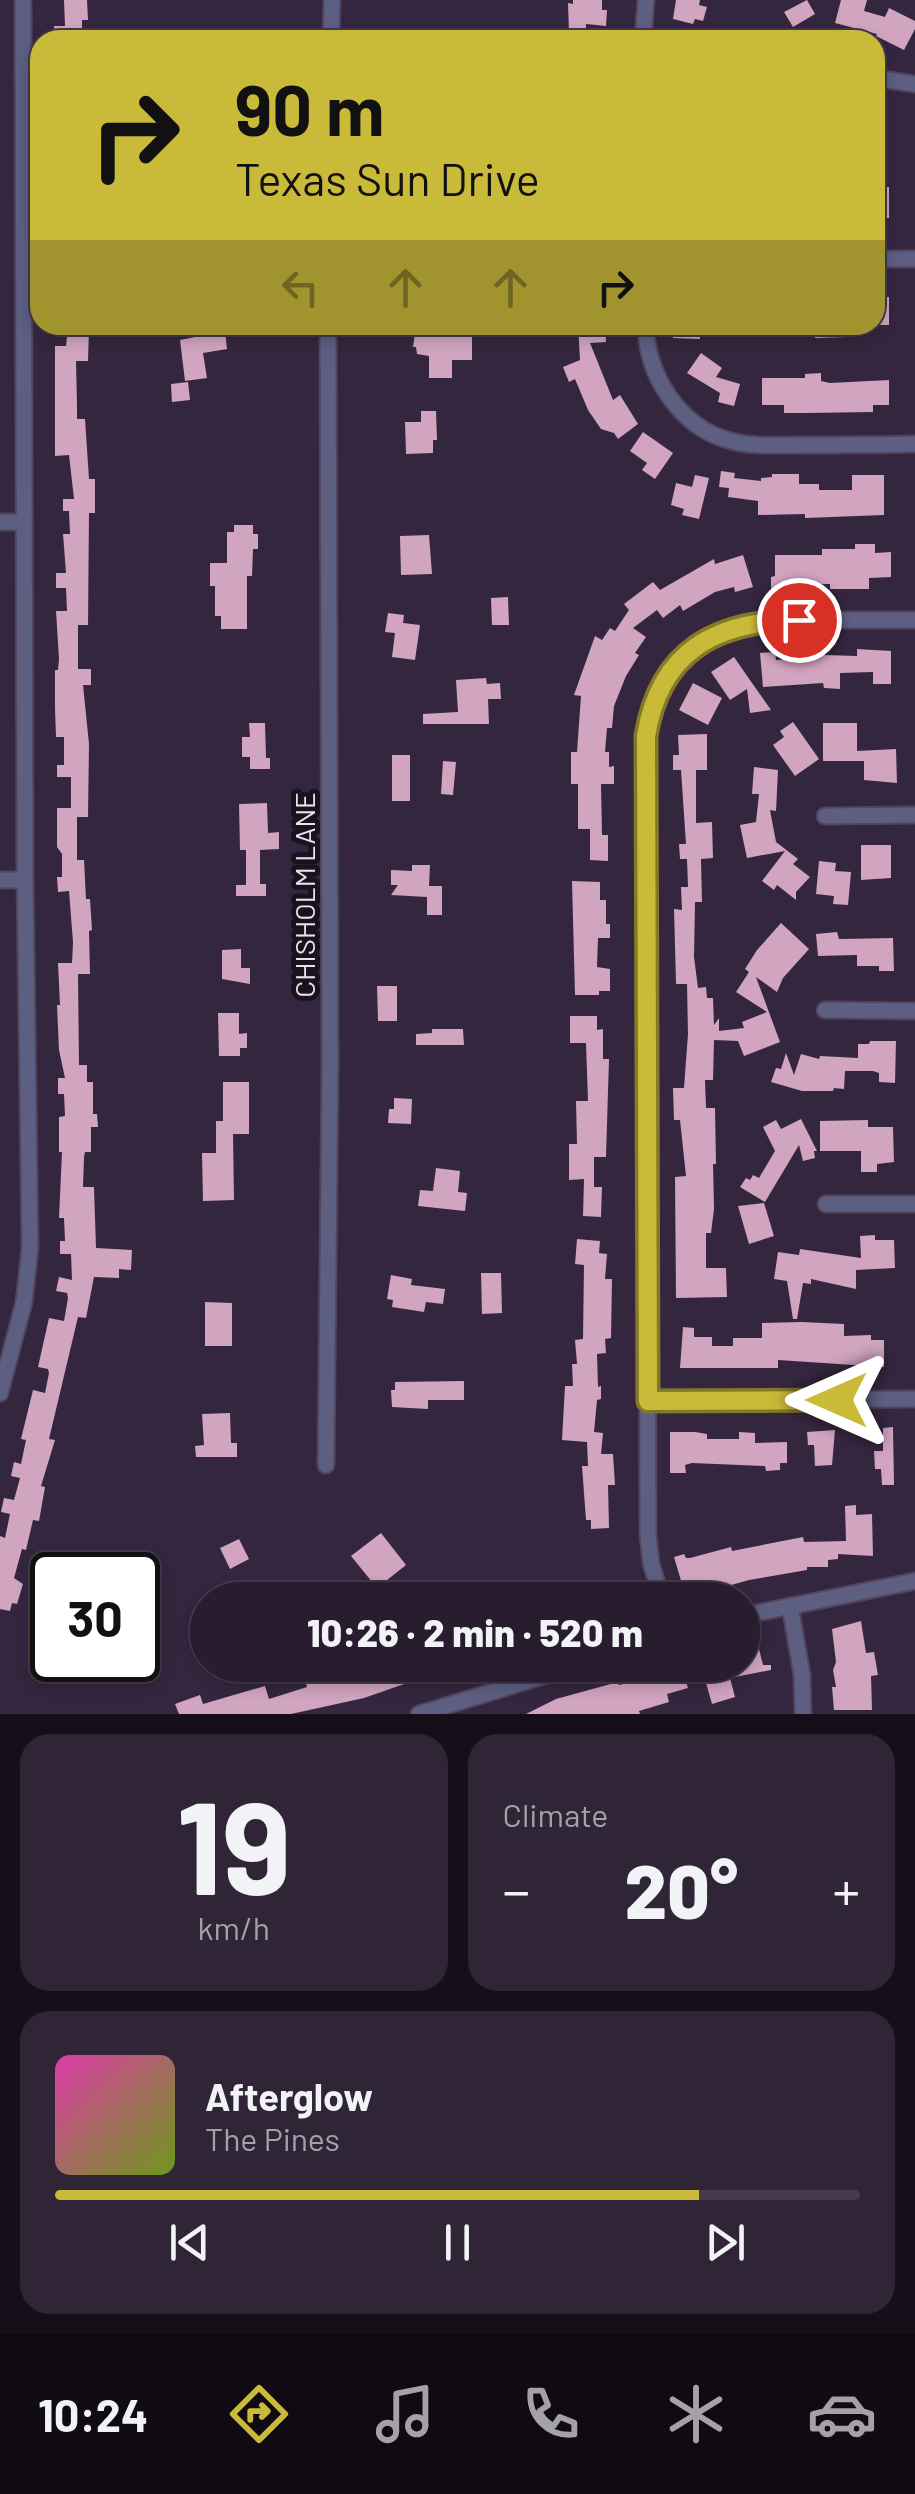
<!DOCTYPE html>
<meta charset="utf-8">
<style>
body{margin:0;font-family:Barlow,sans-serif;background:#302537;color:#f1f3f6;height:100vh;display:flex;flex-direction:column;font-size:38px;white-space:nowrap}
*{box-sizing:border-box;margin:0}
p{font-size:32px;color:#a5a1aa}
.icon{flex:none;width:55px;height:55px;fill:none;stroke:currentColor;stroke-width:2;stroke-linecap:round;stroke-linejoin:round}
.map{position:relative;height:1714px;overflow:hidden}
.side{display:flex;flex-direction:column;gap:20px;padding:20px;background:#160f1a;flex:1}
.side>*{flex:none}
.banner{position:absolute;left:30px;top:30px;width:855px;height:305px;border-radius:30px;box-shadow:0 5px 15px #0003,0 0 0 2px #443a4b;background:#caba3a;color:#111;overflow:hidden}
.speed{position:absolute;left:30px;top:1552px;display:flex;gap:20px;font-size:50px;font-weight:700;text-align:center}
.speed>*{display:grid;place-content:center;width:130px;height:130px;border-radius:50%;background:#281c2f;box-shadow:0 5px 15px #0003,0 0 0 2px #443a4b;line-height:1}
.speed .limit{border:5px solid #111;border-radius:15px;background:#fff;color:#111}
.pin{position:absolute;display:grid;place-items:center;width:85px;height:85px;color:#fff;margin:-42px;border:5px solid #fff;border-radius:50%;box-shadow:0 2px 10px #0007}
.me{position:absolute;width:110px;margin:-55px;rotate:270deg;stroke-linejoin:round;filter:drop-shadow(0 0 8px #0008)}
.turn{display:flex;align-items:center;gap:35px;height:210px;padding:0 40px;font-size:45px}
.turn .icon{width:130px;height:130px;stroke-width:2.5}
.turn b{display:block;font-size:70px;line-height:85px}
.lanes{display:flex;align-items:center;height:95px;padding:0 40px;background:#0003;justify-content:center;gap:50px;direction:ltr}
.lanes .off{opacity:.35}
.big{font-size:75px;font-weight:800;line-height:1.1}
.side .tile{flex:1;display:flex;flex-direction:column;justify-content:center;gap:15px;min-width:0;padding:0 35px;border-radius:30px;background:#302537}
.side .dial{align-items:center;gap:0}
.dial b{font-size:130px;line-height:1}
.song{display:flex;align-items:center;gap:30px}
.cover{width:120px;height:120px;border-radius:15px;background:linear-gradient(135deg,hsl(320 70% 55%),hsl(80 70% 35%))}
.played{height:10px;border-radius:5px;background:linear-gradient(90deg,#caba3a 80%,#443a4b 80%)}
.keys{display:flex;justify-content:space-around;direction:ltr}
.heat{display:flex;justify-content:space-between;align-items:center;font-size:55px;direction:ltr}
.side .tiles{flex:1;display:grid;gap:20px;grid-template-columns:1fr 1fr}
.tile:last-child{grid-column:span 2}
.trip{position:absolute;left:190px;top:1582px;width:570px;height:100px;border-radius:50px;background:#281c2f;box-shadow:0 5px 15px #0003,0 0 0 2px #443a4b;font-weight:800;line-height:100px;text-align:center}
.tabs{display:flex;height:160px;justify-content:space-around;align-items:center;background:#100b13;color:#a5a1aa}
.tabs .icon{width:70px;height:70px}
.tabs .selected{color:#caba3a}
.tabs b{font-size:45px;color:#f1f3f6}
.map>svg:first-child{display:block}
</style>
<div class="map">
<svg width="915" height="1714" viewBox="0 0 915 1714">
<rect width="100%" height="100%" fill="#35263f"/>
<g fill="#d1a4c0">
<polygon points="64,0 87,0 88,20 82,20 82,40 55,40 54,26 65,26"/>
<polygon points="573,0 602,0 602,10 607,10 606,26 586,24 586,34 569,33 568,3 573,4"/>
<polygon points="676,0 700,0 699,5 707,7 703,21 695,19 693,24 673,19"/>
<polygon points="807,0 815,14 793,27 784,12"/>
<polygon points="841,0 867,0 864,11 885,17 889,8 915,21 915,29 904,50 876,36 877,34 835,23"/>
<rect x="875" y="187" width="14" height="31"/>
<rect x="875" y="297" width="14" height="28"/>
<polygon points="578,325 605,325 606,342 590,343 613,400 620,395 638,424 618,439 614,433 601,429 588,410 575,379 569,382 563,367 580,360"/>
<polygon points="673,325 700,325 700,339 673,338"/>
<polygon points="815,325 848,325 848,337 815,338"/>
<polygon points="416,327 434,330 434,336 472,336 472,360 452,360 452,378 429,378 429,356 417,354 416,347 413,347"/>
<polygon points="68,328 89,328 88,361 76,361 77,406 77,419 85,419 89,479 95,479 95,513 89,513 88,625 78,625 78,669 91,669 91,685 83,685 89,744 88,817 77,817 77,860 84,860 86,899 90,899 92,930 89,931 90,974 78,974 79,1065 87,1065 87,1082 93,1082 93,1114 97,1114 98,1127 91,1127 91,1152 85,1152 84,1157 83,1187 94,1187 96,1248 132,1250 131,1270 119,1269 119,1278 94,1277 86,1318 78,1317 49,1439 55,1440 41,1486 45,1487 39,1521 33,1520 26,1550 22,1549 14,1578 23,1584 17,1604 12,1603 10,1611 0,1609 0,1536 5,1538 10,1514 1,1512 4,1498 14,1500 20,1478 11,1476 14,1462 21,1464 26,1440 21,1439 33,1390 45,1393 49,1373 48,1369 38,1367 49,1318 64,1321 68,1298 67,1293 56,1291 59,1277 72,1280 71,1254 60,1254 60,1241 65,1241 64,1218 59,1218 62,1152 59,1152 59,1117 65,1116 64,1094 58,1094 58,1078 65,1078 59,1050 57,1005 60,1005 58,963 72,963 73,942 69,891 58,892 57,877 62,877 62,854 57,847 57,808 71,808 71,777 57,777 57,765 64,765 64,737 56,737 55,708 55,670 58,670 59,659 56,611 67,611 66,588 56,588 56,573 66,573 63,534 70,534 69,511 63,511 63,499 74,499 69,455 55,456 55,346 66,346"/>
<polygon points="225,331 227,349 203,353 207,378 185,381 180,340"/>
<polygon points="701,353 722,368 716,377 740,384 734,406 718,402 720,393 687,373"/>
<polygon points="821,373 821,381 830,383 889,380 889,405 873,405 873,412 806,413 784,413 784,405 762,405 762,378 805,378 805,374"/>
<polygon points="188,382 190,400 172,402 171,384"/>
<polygon points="421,411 436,411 437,440 433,440 433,453 406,454 405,422 421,422"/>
<polygon points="643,432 673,453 655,479 642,470 647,463 630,451"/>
<polygon points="721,471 735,473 734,478 761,481 761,478 772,477 772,474 799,474 799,484 819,484 819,490 852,490 852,475 884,475 884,515 805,518 805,514 758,515 758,501 728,497 729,488 719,487"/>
<polygon points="695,475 709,478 699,519 682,515 684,509 671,505 676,483 692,487"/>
<polygon points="234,525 253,525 253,534 258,534 258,549 253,549 252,576 247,576 247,629 221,629 221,616 215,616 215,586 210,586 210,563 227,563 227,532 234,532"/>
<polygon points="429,535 432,574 401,575 400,536"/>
<polygon points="855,544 875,544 875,553 891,552 891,577 869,578 869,589 830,589 830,584 800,584 800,589 771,589 771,577 775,576 775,555 822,555 822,549 855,549"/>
<polygon points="743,555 753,587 735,592 734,587 715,592 683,611 680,605 663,618 657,610 633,628 646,637 635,653 639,655 626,676 614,706 612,728 607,728 605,752 609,752 609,767 614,766 614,784 601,784 602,835 608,835 608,861 590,860 590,829 578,829 578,784 571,784 571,752 577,752 581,696 574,695 595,636 602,640 610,628 615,631 629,610 624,604 653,582 660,590 714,559 715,564"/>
<polygon points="508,597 509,625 492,625 491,598"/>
<polygon points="388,613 404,615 403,623 420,625 415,660 392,657 395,633 385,632"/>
<polygon points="857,649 891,651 891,684 873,684 873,672 840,673 840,689 824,688 823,683 763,687 760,653 775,652 776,660 804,658 804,651 824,651 824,655 857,656"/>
<polygon points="734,657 752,683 771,710 750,713 747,689 730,700 711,672"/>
<polygon points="486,678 487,684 500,683 501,699 488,699 489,724 423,724 423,714 458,712 456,680"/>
<polygon points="693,683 722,698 708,725 679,710"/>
<polygon points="793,722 819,759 795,776 773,745 784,737 780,731"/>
<polygon points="249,723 265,723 266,758 270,758 270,769 250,769 250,757 242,757 242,737 250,737"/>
<polygon points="823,723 857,723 857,751 896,749 897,783 864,780 864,761 823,761"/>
<polygon points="707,734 707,770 696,770 696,823 712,822 713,858 701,859 702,902 695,902 694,957 698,988 706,987 707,998 713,998 714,1025 719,1018 719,1031 744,1028 742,1022 767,1012 736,992 749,972 745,969 757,950 781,923 809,949 783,978 777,992 756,977 780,1042 744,1056 738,1041 714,1040 713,1080 705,1080 706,1108 715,1108 716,1164 713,1164 714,1209 711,1233 706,1233 706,1268 726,1268 727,1297 676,1298 675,1177 686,1176 680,1120 674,1120 673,1088 684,1088 688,1034 687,984 676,984 674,909 682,910 681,887 688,887 687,859 680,859 679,844 686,844 681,770 673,770 673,755 679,755 678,735"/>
<rect x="392" y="755" width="18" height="46"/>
<polygon points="443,761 456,762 453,795 441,794"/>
<polygon points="754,767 778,770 776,811 770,810 776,842 798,859 793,864 810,877 796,892 796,900 777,885 774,890 762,881 785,851 747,858 740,825 756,822 759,794 752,794"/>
<polygon points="267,803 268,833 279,832 279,849 260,850 260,884 266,884 266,896 236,896 236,885 246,885 246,850 240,850 239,804"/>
<polygon points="861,845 891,845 891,878 861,880"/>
<polygon points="819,861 836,863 835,871 851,872 848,905 833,904 834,896 816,894"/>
<polygon points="412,865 430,865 429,886 442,886 442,915 427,915 427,897 391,895 398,885 391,885 391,870 412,871"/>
<polygon points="572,881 600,882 600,900 606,900 606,924 610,924 610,938 598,938 597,967 610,969 610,991 599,991 599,995 575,995"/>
<polygon points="837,932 839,939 893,938 894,971 879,971 879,966 857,966 857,955 818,956 816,934"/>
<polygon points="241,949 241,968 250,968 250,984 222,979 222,950"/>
<polygon points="377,986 397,986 397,1021 378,1021"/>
<polygon points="218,1013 239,1013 239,1034 247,1033 247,1048 240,1048 240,1056 219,1056"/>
<polygon points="570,1016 597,1016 597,1030 603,1029 603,1059 609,1059 606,1157 594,1157 594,1187 602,1187 601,1217 583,1216 584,1179 569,1180 569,1144 577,1144 576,1101 588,1101 586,1043 570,1043"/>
<polygon points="432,1029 463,1029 464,1045 416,1045 416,1034 432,1033"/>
<polygon points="870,1041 896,1041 895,1083 879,1082 879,1073 873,1071 845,1071 844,1089 834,1088 833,1091 802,1091 771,1082 776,1068 781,1069 786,1053 794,1075 801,1054 819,1059 820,1056 858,1058 858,1044 869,1044"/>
<polygon points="223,1082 249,1082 249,1134 233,1134 234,1200 203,1201 202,1153 216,1153 216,1121 223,1121"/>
<polygon points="394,1098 412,1099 411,1124 388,1123 389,1109 394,1109"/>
<polygon points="801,1119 817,1151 814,1151 815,1158 803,1161 799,1145 765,1202 740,1187 746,1178 750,1180 753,1175 759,1178 775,1151 763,1127 776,1120 781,1129"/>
<polygon points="868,1120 868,1127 893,1127 894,1162 877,1164 877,1172 861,1172 861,1151 820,1151 820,1121"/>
<polygon points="436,1168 460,1171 458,1192 467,1193 465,1211 418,1206 420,1190 433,1191"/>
<polygon points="764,1203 774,1236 749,1244 738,1206"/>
<polygon points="875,1235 875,1240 894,1240 895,1268 856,1270 856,1289 811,1279 811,1284 803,1283 797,1319 793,1319 787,1281 774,1279 778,1252 799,1255 800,1249 861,1258 860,1236"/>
<polygon points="577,1239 600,1241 599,1253 607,1254 605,1279 612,1279 611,1338 605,1339 606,1353 597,1354 598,1387 601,1386 601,1399 597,1400 594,1432 603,1433 601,1454 613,1454 615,1485 608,1485 609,1528 591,1529 591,1520 586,1520 582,1466 588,1466 587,1442 562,1440 565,1386 573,1386 572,1364 577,1364 575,1340 583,1339 584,1265 575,1264"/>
<polygon points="481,1273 501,1273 502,1313 482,1314"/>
<polygon points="391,1275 412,1279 411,1285 445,1289 443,1304 426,1302 424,1312 392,1307 393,1300 387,1299"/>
<polygon points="205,1302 232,1303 232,1346 205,1346"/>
<polygon points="802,1322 844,1324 844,1336 871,1335 871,1340 884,1340 884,1367 778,1360 778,1368 680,1368 683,1327 694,1328 694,1337 712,1337 712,1346 733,1346 733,1338 762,1338 762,1323"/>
<polygon points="464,1381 464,1400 428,1400 428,1409 392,1407 391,1390 395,1390 395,1382"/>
<polygon points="230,1413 231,1443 237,1443 237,1457 196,1457 195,1446 204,1445 202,1414"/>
<polygon points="893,1427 894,1485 882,1485 881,1469 875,1469 874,1451 883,1451 883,1428"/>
<polygon points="835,1430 832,1465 815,1466 814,1445 808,1445 807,1432"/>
<polygon points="670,1432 695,1432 707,1434 707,1439 739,1439 739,1432 755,1433 755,1443 787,1442 787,1463 780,1463 780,1470 766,1471 765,1466 692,1463 685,1465 686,1473 670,1473"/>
<polygon points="856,1505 856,1515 872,1514 873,1556 838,1554 838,1559 828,1560 828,1567 807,1567 807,1570 749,1580 696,1595 689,1595 685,1583 682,1584 674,1557 684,1554 686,1558 690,1558 731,1547 732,1551 803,1537 804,1542 846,1541 845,1506"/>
<polygon points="381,1533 406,1565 377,1588 351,1556"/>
<polygon points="239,1539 249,1559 230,1569 220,1548"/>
<polygon points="628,1581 633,1600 606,1600 602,1588"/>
<polygon points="861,1621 866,1653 874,1652 878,1675 871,1676 872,1710 834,1710 832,1687 836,1687 833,1670 836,1662 832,1629"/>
<polygon points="758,1645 763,1665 771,1665 771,1670 730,1678 735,1697 712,1704 701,1665 742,1665 742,1648"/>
<polygon points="337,1665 348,1665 349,1668 366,1665 450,1665 450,1668 364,1698 291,1714 179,1714 175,1704 200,1695 203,1704 265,1686 269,1699 307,1687 305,1679 338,1670"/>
<polygon points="675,1665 680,1665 688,1688 667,1694 669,1702 639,1711 640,1714 526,1714 556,1699 618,1682 619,1685 628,1683"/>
</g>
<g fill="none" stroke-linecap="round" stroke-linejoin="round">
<g stroke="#52445b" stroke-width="19">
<g id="minor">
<polyline points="331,40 332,0"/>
<polyline points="643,40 646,0"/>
<polyline points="875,78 915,84"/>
<polyline points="875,259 915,259"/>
<path d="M646 325C646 375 680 428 731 441 753 447 777 445 800 445 838 445 877 445 915 444"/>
<polyline points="0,522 24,522"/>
<polyline points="825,816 915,815"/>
<polyline points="0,880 25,880"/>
<polyline points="825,1010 915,1011"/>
<polyline points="826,1204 915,1204"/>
<polyline points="0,1393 24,1302 30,1248 25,880 23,0"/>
<polyline points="648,1401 915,1399"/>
<polyline points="326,1465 330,1064 328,325"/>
<path d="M662 1600 651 1563 648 1534 646 736C664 631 731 621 823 620 853 620 884 620 915 620"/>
<polyline points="790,1606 802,1675 803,1714"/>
<polyline points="742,1616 915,1581"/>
<polyline points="419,1714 580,1665"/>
</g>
</g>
<use href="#minor" stroke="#5c5f82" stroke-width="15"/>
</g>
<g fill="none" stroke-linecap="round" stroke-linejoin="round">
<g stroke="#837926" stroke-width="25">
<path id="route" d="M799 620C717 621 660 650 646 736L648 1401 837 1400"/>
</g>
<use href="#route" stroke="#caba3a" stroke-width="18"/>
</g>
<g text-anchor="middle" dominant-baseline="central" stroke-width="10" stroke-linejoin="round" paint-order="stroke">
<g font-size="28" fill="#eae1f1" stroke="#19131e">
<text transform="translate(304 895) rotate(-90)">CHISHOLM LANE</text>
</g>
</g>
</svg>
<div class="speed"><div class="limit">30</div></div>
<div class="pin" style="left:799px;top:620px;background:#d93025"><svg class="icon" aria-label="arrive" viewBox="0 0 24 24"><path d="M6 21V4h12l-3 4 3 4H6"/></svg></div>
<svg class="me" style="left:837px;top:1400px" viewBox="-20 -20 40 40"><path d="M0-17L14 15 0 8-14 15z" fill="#caba3a" stroke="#fff" stroke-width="4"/></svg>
<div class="trip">10:26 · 2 min · 520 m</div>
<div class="banner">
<div class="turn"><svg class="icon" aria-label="right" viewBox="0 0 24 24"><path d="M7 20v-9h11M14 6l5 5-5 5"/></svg><div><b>90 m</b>Texas Sun Drive</div></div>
<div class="lanes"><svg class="icon off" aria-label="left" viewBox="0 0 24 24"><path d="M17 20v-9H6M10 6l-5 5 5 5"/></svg><svg class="icon off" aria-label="ahead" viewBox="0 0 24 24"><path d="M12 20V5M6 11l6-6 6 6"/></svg><svg class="icon off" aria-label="ahead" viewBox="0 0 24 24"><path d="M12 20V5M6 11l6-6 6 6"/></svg><svg class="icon" aria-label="right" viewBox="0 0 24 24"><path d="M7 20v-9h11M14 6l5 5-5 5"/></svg></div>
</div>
</div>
<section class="side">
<div class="tiles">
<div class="tile dial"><b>19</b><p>km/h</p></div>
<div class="tile"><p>Climate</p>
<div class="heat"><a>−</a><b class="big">20°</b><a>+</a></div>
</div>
<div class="tile">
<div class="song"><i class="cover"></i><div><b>Afterglow</b><p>The Pines</p></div></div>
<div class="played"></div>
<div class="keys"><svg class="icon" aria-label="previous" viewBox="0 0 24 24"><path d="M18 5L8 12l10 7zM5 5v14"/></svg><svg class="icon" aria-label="pause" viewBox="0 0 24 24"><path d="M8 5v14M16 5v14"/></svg><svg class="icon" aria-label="next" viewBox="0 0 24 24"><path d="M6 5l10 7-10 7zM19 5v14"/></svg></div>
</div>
</div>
</section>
<nav class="tabs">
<b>10:24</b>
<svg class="icon selected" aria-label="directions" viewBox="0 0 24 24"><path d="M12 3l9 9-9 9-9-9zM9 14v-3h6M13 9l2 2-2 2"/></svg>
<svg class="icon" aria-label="music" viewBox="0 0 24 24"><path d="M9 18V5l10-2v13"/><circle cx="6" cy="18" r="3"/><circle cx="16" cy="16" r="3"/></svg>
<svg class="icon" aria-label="phone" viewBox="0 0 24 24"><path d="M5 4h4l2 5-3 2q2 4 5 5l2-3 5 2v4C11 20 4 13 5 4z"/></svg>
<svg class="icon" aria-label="climate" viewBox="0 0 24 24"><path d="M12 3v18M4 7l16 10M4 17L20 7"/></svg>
<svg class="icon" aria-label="car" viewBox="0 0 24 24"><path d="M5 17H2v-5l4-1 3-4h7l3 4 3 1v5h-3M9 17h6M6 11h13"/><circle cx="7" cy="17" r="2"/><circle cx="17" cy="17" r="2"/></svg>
</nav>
